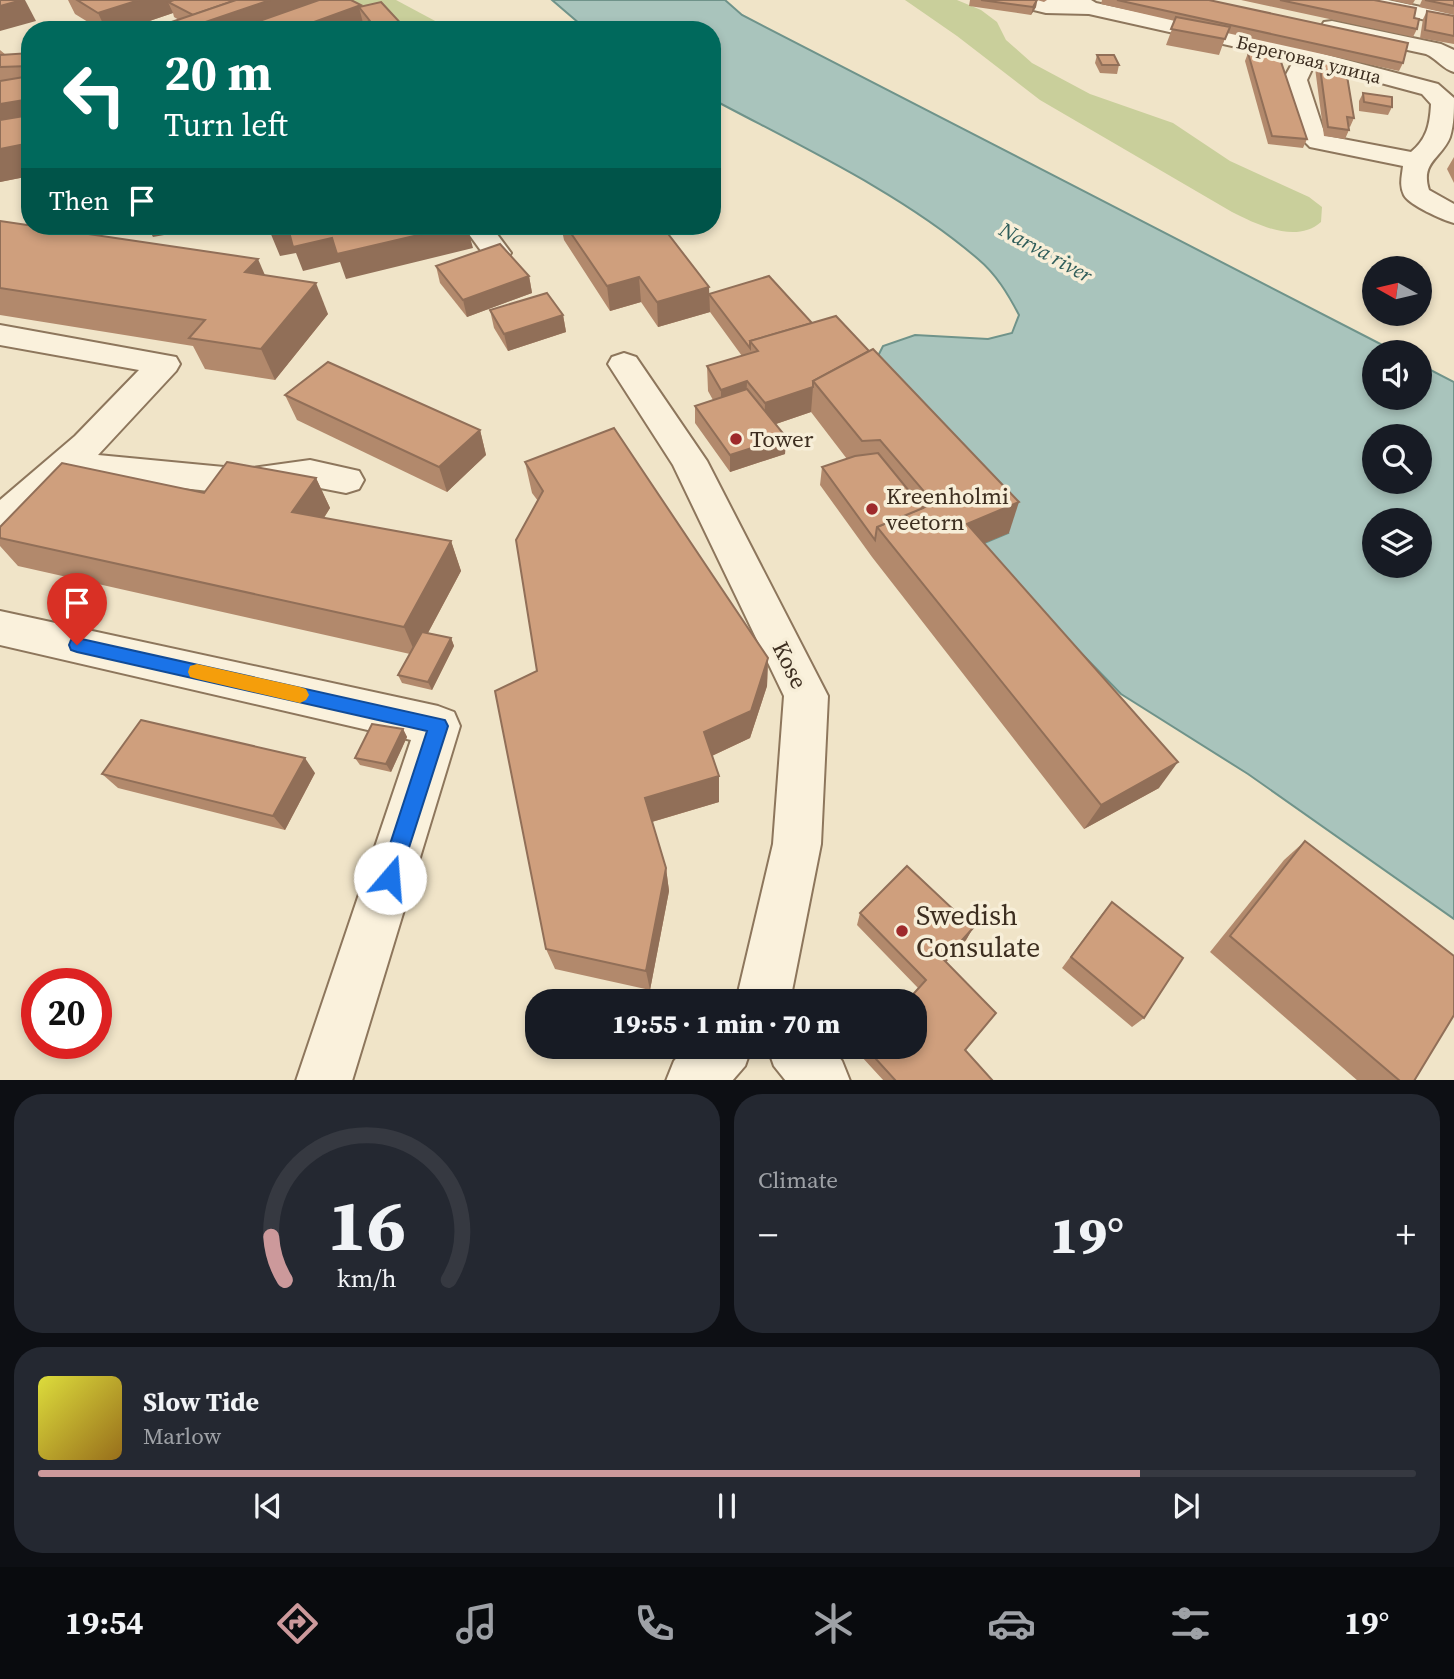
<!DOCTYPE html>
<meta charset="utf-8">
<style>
body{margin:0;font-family:"Source Serif 4",serif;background:#242831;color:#f1f3f6;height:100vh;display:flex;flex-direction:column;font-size:26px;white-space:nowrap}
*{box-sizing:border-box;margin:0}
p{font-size:23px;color:#9ea1a6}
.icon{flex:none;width:38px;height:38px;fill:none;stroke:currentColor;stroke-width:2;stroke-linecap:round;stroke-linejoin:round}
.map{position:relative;height:1080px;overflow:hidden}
.details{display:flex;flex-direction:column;gap:14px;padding:14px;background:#0d0f14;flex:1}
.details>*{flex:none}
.guide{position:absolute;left:21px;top:21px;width:700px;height:214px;border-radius:28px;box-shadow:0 4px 10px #0003;background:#00695c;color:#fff;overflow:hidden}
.needle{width:46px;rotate:278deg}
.buttons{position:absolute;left:1362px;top:256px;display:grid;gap:14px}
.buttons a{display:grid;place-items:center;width:70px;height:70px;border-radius:50%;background:#171b24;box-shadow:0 4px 10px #0003;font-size:35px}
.speed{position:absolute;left:21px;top:968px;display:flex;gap:14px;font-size:35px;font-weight:700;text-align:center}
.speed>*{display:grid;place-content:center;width:91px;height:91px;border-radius:50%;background:#171b24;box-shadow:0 4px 10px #0003;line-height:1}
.speed .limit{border:10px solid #d22;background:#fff;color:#111}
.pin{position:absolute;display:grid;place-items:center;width:60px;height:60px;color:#fff;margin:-72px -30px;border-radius:50% 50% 50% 0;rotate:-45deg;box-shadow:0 0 7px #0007}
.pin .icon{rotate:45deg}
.me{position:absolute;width:77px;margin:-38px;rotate:18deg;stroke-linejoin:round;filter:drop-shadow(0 0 5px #0008)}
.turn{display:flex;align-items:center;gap:24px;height:147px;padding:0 28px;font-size:32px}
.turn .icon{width:91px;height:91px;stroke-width:2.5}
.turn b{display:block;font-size:49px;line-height:60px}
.then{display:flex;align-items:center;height:66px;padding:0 28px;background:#0003;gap:14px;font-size:26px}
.big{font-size:52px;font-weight:800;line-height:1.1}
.details .widget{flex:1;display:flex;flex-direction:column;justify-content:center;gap:10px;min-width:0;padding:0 24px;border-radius:28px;background:#242831}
.details .dial{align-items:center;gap:0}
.dial svg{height:182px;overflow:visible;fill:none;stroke:#363941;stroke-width:7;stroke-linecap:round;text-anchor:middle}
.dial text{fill:#f1f3f6;stroke:none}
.song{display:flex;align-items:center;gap:21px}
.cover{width:84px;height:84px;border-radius:10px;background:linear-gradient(135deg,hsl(60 70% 55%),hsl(40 70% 35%))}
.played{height:7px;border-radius:4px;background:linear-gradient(90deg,#cc999b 80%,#363941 80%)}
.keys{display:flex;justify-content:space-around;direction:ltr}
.heat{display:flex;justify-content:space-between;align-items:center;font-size:38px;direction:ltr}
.details .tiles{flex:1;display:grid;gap:14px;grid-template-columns:1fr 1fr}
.widget:last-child{grid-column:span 2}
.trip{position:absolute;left:525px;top:989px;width:402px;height:70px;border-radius:28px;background:#171b24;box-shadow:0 4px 10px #0003;font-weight:800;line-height:70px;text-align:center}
.tabs{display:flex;height:112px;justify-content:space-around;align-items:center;background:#090b0e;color:#9ea1a6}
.tabs .icon{width:49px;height:49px}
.tabs .on{color:#cc999b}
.tabs b{font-size:32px;color:#f1f3f6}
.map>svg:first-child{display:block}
</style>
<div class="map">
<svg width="1454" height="1081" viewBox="0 0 1454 1081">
<rect width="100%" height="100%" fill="#f0e4c8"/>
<g fill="#c9cf9b">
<polygon points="310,0 396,0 452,30 396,30"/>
<path d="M905 0H957L981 10 997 22 1006 40 1032 63 1090 94 1173 123 1230 161 1309 197 1322 207 1321 222C1296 244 1258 225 1232 212L1040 100 957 36Z"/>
</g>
<path fill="#a9c4bc" stroke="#6f938a" stroke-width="2" fill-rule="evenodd" d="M552 0H725L742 15 1396 352H1374V397H1419V364L1454 382V919L1248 774 1121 694 977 546 1008 533 876 360 883 346 915 335 988 339 1012 333 1019 315C1008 294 996 274 978 259 903 194 800 146 712 99V30H587ZM1374 436H1419V481H1374ZM1374 520H1419V565H1374Z"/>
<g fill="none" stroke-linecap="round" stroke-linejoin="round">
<g stroke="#8d765c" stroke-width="4">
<g id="minor">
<path d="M1006 0H1091L1096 3 1274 41 1438 84 1454 98C1454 111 1454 124 1450 137 1442 158 1420 162 1429 190L1454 204V223C1443 220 1409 205 1404 195 1399 185 1402 176 1403 166L1310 147 1303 140 1283 80 1294 60 1089 14 1046 13 1009 4ZM1314 65 1422 94 1431 104C1430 124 1427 139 1411 152L1327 136 1324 132 1307 80Z"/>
<polygon points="1349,0 1388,0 1454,14 1454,26 1352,4"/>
<path d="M1332 21 1441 44 1454 50V72C1443 69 1437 59 1426 54L1324 32 1321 27 1324 22Z"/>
<polygon points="463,226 491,226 511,253 507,259 497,262 487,259"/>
<polygon points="0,325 176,357 180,364 176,371 98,455 245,469 310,460 359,471 364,480 359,489 346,493 310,486 245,495 110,480 68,483 13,532 0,536 0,500 75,436 139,370 0,345"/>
<polygon points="624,353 636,357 707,461 828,696 821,844 790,1001 736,1001 773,844 784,696 673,465 608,364 612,357"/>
<polygon points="0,611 438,706 454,712 460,726 352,1081 296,1081 411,740 0,645"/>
<polygon points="687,1046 752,1046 745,1066 732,1081 666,1081 674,1061"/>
<polygon points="767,1046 830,1046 842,1061 850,1081 786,1081 774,1066"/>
</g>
</g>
<use href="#minor" fill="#faf1dc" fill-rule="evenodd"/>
</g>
<g fill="#b2896c">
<polygon points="68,0 351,0 406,30 148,30 179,20 174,17 173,13 123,30 101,30 75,14"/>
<polygon points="970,0 1047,0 1044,2 1037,0 1036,7 1031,15 969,6"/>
<polygon points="1102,0 1209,0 1403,63 1399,71 1227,33 1219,55 1166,45 1175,21 1101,4"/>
<polygon points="1241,0 1374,0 1414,18 1417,29 1413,37"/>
<polygon points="1391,0 1415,0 1412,5"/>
<polygon points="1422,0 1454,0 1454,15 1419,7"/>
<polygon points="1427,11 1454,16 1454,44 1420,38 1423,19"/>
<polygon points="0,50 6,55 30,66 30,176 0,182"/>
<polygon points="1248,53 1307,139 1303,148 1268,144 1245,61"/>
<polygon points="1097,55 1119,65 1117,74 1100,73 1095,63"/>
<polygon points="1319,60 1354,118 1350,127 1348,126 1349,130 1345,139 1324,136 1315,68"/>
<polygon points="1363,93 1392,107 1388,115 1359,111 1359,101"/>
<polygon points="1454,157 1454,183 1447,169"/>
<polygon points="0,221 265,275 328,314 275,380 205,369 193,346 0,315"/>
<polygon points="561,226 566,226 709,287 709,294 812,323 1009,533 984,543 1159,788 1084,829 872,557 820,485 822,467 847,459 811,412 776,424 786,437 785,454 730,472 695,423 695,406 713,400 708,391 707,366 742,356 710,312 658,327 641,302 610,311 564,240"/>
<polygon points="436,266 529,276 532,293 467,317 440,283"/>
<polygon points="490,310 563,315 566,332 508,351 494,328"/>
<polygon points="285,395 480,430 486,455 447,492 297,420"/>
<polygon points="525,462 768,658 767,686 750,738 712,756 719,776 719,802 652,822 666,868 669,891 650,990 555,969 546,949 537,671 538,501 532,493"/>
<polygon points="316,478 330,508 324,518 451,541 461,571 428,633 451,638 454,646 432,690 402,683 398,675 410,654 18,566 0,546 0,527 204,493"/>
<polygon points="403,729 407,737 391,772 360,765 355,758"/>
<polygon points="315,773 285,830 118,788 102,774"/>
<polygon points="1305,841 1414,1081 1358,1081 1210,952 1284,860"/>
<polygon points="1112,902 1144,1018 1132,1027 1062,968 1102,914"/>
<polygon points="860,913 973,928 966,940 946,962 965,1050 993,1081 884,1081 861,1056 866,1046 918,988 857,925"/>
</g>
<g fill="#916f58">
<polygon points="22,0 25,0 36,21 0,31 0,6"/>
<polygon points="139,0 214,0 168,2 173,13 123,30 106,30 98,13"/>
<polygon points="244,0 321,0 254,30 182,30"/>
<polygon points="1037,0 1036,7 1031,15 1033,7"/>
<polygon points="361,5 363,12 359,7 364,27 358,30 292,30"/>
<polygon points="30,99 30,131 0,136 0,104"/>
<polygon points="30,143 30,176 0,182 0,149"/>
<polygon points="147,226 214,226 153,237"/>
<polygon points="457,226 467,226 473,248 346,279 340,262 303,271 296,253 280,256 270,232 288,228 332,238"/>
<polygon points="507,226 528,226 508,232"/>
<polygon points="258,259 271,289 245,272"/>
<polygon points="529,276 532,293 467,317 463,300"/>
<polygon points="639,277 641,302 610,311 607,286"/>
<polygon points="316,283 328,314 275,380 261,349"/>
<polygon points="709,287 710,312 658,327 657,302"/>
<polygon points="563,315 566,332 508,351 504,334"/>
<polygon points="747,381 746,406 721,415 721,390"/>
<polygon points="813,387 811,412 764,428 765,403"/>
<polygon points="480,430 486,455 447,492 439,467"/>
<polygon points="786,437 785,454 730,472 730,455"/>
<polygon points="316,478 330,508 308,542 292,512"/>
<polygon points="1019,502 1009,533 958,554 967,524"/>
<polygon points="451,541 461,571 416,655 404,627"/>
<polygon points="451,638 454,646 432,690 428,682"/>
<polygon points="768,658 767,686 750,738 705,759 704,732"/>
<polygon points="403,729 407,737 391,772 386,764"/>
<polygon points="305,758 315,773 285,830 273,816"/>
<polygon points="1178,762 1159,788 1084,829 1101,805"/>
<polygon points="719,776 719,802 648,823 645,798"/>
<polygon points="666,868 669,891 650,990 646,971"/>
<polygon points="973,928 966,940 938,971 944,960"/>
</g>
<g fill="#cf9f7d" stroke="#916f58" stroke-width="2">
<polygon points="0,0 22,0 0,6"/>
<polygon points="77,0 139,0 98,13"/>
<polygon points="174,0 236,0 193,15 168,2"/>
<polygon points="236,0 270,0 182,30 148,30"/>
<polygon points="319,0 351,0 361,5 292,30 234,30"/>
<polygon points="981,0 1037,0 1033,7"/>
<polygon points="1117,0 1209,0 1408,43 1403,63"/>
<polygon points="1280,0 1374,0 1416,8 1414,18 1419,19 1417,29"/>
<polygon points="1425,0 1454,0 1454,6"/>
<polygon points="381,2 406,29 346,30 370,21 359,7"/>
<polygon points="1427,11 1454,16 1454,36 1425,30"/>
<polygon points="1176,17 1230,27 1225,39 1171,29"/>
<polygon points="30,53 30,66 0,67 0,55"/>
<polygon points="1248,53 1279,56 1307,139 1272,136"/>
<polygon points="1097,55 1114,55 1119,65 1102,65"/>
<polygon points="1319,60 1345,64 1354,118 1347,117 1349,130 1328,127"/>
<polygon points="30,76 30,99 0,104 0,81"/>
<polygon points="1363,93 1392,97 1392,107 1364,102"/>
<polygon points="30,115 30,143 0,149 0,120"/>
<polygon points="0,221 258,259 245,272 316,283 261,349 189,338 205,320 0,288"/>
<polygon points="268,226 457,226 337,254 332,238 293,247 288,228 270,232"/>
<polygon points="566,226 662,226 709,287 657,302 639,277 607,286"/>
<polygon points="500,244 529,276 463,300 436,266"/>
<polygon points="769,276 812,323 750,341 750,348 709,294"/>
<polygon points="547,293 563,315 504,334 490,310"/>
<polygon points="836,316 869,351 813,381 813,387 765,403 747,381 721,390 707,366 758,351 750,341"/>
<polygon points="873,349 1019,502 967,524 1178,762 1101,805 877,527 934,503 880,440 862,441 813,381"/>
<polygon points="328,362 480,430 439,467 285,395"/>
<polygon points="747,389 786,437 730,455 695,406"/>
<polygon points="614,428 768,658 751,711 704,732 719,776 645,798 666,868 646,971 546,949 495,691 537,671 516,540 543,491 525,462"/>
<polygon points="878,453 923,508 877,527 875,540 822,467 855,456"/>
<polygon points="227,462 316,478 292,512 451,541 404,627 0,538 0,527 62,463 204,493"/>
<polygon points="422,632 451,638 428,682 398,675"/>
<polygon points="141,720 305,758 273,816 102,774"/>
<polygon points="372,724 403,729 386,764 355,758"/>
<polygon points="1305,841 1454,956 1454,1015 1414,1081 1400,1081 1230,936"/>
<polygon points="907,866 973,928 944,960 996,1013 965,1050 993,1081 896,1081 865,1047 915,1046 915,1001 907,1001 926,980 860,913"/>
<polygon points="1112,902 1183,958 1144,1018 1071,957"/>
</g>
<polygon fill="#1a73e8" stroke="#114b97" stroke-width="2" points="77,638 445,720 448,726 397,885 390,888 382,885 379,878 427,731 77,652 71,650 69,645 71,640"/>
<polygon fill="#f59e0b" points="197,664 300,687 306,689 309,695 306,700 300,703 197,679 190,677 188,672 190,666"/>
<g fill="#9e2a2b" stroke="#f7eed8" stroke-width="2.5">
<circle cx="736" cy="439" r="7"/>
<circle cx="872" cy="509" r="7"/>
<circle cx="902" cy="931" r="7"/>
</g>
<g text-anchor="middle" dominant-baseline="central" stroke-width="7" stroke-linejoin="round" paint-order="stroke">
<g font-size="19" fill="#3d2e20" stroke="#f7eed8">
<text transform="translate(1309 59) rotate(14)">Береговая улица</text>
</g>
<g font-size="21" font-style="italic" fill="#2f5d5a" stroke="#f7eed8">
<text transform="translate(1046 252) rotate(29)">Narva river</text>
</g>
<g font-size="23" fill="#3d2e20" stroke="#f7eed8" text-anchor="start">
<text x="750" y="439">Tower</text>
<text x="886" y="496">Kreenholmi<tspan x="886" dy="26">veetorn</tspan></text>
</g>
<g font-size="23" fill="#3d2e20" stroke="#f7eed8">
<text transform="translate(790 665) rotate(64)">Kose</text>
</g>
<g font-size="28" fill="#3d2e20" stroke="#f7eed8" text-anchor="start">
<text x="916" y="915">Swedish<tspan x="916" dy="32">Consulate</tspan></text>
</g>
</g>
</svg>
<div class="buttons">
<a><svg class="needle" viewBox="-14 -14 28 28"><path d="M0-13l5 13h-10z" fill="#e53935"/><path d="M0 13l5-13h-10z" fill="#9ea1a6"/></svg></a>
<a><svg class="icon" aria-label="sound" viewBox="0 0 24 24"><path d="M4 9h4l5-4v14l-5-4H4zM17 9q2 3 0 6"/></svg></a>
<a><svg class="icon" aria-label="search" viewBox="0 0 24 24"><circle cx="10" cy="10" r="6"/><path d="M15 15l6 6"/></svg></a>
<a><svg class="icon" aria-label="layers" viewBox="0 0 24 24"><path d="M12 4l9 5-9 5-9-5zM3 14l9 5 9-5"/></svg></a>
</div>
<div class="speed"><div class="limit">20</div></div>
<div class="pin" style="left:77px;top:645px;background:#d93025"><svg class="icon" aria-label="arrive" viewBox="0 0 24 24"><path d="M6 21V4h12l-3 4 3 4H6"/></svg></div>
<svg class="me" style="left:390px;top:878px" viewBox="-20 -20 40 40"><circle r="19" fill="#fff"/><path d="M0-13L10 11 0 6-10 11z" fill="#1a73e8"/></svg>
<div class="trip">19:55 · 1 min · 70 m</div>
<div class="guide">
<div class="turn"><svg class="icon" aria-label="left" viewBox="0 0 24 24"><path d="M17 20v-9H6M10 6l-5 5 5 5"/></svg><div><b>20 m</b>Turn left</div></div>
<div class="then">Then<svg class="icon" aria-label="arrive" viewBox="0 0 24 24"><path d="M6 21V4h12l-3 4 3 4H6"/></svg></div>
</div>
</div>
<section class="details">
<div class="tiles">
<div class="widget dial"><svg viewBox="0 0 100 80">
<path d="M14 69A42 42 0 1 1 86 69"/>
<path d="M14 69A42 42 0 0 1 8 50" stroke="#cc999b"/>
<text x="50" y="56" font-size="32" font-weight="700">16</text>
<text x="50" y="72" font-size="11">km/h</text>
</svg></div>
<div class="widget"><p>Climate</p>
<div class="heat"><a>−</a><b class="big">19°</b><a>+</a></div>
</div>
<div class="widget">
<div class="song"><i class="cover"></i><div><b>Slow Tide</b><p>Marlow</p></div></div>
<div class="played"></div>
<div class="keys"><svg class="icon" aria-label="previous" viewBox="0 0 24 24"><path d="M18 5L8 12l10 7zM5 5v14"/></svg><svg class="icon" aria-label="pause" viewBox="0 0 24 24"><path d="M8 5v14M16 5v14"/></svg><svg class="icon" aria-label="next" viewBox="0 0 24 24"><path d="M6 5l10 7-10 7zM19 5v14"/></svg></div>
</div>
</div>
</section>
<nav class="tabs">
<b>19:54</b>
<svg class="icon on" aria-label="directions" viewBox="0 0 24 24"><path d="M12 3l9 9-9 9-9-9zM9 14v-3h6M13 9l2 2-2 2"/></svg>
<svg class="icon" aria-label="music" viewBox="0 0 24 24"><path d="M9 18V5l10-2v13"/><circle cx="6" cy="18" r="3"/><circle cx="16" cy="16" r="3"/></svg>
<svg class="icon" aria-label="phone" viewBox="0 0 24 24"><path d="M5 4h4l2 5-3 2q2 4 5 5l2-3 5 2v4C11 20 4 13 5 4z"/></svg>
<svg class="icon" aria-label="climate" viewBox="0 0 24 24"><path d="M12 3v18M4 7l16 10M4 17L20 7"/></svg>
<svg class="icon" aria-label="car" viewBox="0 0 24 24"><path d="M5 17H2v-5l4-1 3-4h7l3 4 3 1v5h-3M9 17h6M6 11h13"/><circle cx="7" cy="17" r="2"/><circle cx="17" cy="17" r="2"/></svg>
<svg class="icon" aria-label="filters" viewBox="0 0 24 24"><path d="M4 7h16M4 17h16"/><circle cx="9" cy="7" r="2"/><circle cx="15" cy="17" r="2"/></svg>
<b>19°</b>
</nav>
